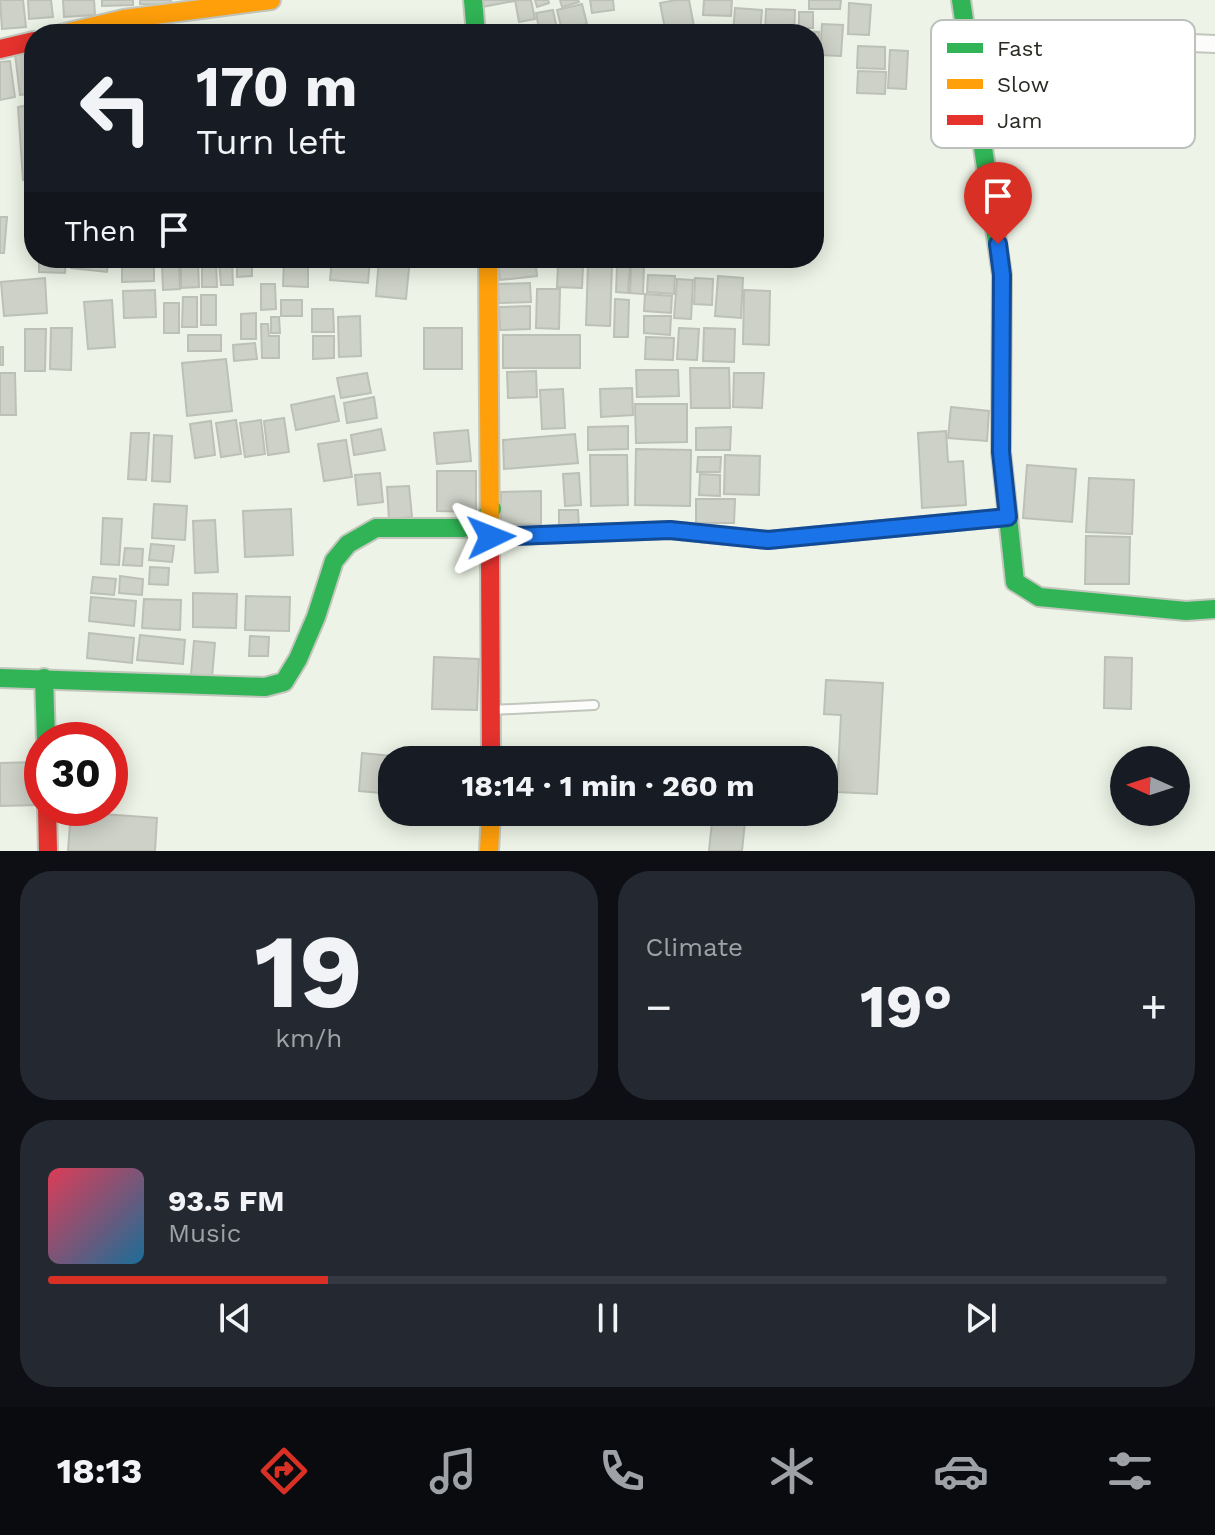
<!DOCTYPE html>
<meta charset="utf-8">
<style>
body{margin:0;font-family:"Work Sans",sans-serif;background:#242831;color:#f1f3f6;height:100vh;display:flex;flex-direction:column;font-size:30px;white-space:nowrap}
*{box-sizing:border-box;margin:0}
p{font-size:26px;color:#9ea1a6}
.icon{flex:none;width:44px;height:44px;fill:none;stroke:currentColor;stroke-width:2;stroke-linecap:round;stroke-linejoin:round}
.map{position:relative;height:851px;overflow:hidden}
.panel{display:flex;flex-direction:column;gap:20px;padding:20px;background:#0d0f14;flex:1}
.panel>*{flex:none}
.top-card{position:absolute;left:24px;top:24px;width:800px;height:244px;border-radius:32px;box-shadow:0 4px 20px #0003;background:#171b24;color:#f1f3f6;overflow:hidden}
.needle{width:52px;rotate:273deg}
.buttons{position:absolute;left:1110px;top:746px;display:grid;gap:16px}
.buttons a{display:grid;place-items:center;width:80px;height:80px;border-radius:50%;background:#171b24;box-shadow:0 4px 20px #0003;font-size:40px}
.speed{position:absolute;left:24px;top:722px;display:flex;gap:16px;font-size:40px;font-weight:700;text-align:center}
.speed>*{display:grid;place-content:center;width:104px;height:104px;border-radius:50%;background:#171b24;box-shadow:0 4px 20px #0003;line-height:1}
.speed .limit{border:12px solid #d22;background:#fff;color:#111}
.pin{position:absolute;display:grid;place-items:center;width:68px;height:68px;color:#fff;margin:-82px -34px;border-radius:50% 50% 50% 0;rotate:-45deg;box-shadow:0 0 8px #0007}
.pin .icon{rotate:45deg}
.me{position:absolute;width:88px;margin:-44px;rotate:88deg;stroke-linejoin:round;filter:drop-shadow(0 0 6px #0008)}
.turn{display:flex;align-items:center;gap:28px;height:168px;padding:0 40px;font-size:36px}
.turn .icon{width:104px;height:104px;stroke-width:2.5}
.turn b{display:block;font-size:56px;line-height:68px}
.then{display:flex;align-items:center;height:76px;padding:0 40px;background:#0003;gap:16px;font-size:30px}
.big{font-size:60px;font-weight:700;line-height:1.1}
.panel .widget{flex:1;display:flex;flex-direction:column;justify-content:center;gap:12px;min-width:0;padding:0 28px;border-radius:32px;background:#242831}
.panel .dial{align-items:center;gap:0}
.dial b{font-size:104px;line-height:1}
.song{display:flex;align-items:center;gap:24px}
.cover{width:96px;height:96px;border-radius:12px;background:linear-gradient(135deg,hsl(350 70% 55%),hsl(200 70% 35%))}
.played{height:8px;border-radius:4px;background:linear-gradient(90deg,#d93025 25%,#363941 25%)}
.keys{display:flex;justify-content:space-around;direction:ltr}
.heat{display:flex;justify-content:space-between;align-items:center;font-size:44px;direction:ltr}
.panel .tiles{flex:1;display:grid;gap:20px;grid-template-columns:1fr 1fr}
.widget:last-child{grid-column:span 2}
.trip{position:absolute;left:378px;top:746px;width:460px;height:80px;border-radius:32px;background:#171b24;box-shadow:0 4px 20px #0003;font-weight:700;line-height:80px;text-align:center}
.menu{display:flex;height:128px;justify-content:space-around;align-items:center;background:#090b0e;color:#9ea1a6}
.menu .icon{width:56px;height:56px}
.menu .on{color:#d93025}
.menu b{font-size:36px;color:#f1f3f6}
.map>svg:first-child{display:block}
</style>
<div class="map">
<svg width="1215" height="851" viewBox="0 0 1215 851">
<rect width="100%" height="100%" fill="#edf3e6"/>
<g fill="#cdd1c7" stroke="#bcc0b6" stroke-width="2">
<polygon points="0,0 23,0 26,27 2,29"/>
<polygon points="28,0 51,0 53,17 29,19"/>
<polygon points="63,0 94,0 95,15 64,17"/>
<polygon points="102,0 133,0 133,5 102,6"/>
<polygon points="140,0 171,0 170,5 140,4"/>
<polygon points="480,0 513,0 514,1 482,7"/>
<polygon points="515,0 531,0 535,19 519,22"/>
<polygon points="535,0 548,0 549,3 537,7"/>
<polygon points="560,0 578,0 579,2 562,7"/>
<polygon points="590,0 613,0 614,10 592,13"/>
<polygon points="676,0 689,0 695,31 666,34 660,3"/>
<polygon points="704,0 732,0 731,16 703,15"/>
<polygon points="809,0 841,0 840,9 809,9"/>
<polygon points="849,3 871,5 869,35 848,34"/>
<polygon points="582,4 587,24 562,30 557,10"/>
<polygon points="735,8 762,10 760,34 733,34"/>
<polygon points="766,9 795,10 794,34 765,34"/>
<polygon points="553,10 558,34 540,34 536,13"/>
<rect x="799" y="12" width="14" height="16"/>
<polygon points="822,24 843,25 841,56 820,55"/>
<polygon points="143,28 144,34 109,34"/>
<polygon points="603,28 605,34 580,34"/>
<polygon points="243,29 244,34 203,34 203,32"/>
<polygon points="797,31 819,32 817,64 814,64 814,34 797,34"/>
<polygon points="858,46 885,47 885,69 857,68"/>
<polygon points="890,50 908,51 906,89 888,88"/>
<polygon points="34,52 34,93 20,95 15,54"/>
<polygon points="10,61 15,97 0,100 0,62"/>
<polygon points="858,71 886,72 885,94 857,93"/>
<polygon points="34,104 34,178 23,180 18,107"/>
<polygon points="0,217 7,217 4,253 0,253"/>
<polygon points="39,258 66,258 65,273 39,272"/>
<polygon points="71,258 109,258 107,272 71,268"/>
<polygon points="122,258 154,258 154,281 122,282"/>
<polygon points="237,258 252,258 252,276 237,277"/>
<polygon points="332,258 370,258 368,283 330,280"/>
<polygon points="379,258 410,258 406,299 376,296"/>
<polygon points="498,258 535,258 537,276 500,280"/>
<polygon points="679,258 713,258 712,265 679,264"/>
<polygon points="715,258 735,258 734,264 714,263"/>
<polygon points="740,258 774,258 773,263 740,262"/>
<polygon points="232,260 233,285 221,285 219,261"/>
<polygon points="216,261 217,287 202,287 202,262"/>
<polygon points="284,261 308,261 308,287 283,286"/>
<polygon points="181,262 198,262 199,287 181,288"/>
<polygon points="179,263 180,289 163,290 162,264"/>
<polygon points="588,264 612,265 610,326 586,325"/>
<polygon points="558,265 583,266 582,288 557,287"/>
<polygon points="617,265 630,266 628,293 616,292"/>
<polygon points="631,266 644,266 643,294 630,293"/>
<polygon points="648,275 675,276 674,294 647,292"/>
<polygon points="718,276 743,278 741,318 715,316"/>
<polygon points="45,278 47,313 4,316 1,282"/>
<polygon points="695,278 713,279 712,305 694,304"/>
<polygon points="677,279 693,280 691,319 674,318"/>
<polygon points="530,283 531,302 499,303 498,284"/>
<polygon points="261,284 275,284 276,309 261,310"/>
<polygon points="537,289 560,289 559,329 536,328"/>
<polygon points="155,290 156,317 124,318 123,291"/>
<polygon points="744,290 770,291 769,345 743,344"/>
<polygon points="645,294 672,296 671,313 644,311"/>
<rect x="201" y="295" width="15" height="30"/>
<polygon points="183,297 197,297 197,327 182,327"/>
<polygon points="615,299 629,300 628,337 614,337"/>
<polygon points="112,300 115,347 88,349 84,302"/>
<rect x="281" y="300" width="21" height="16"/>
<rect x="164" y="303" width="15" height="30"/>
<polygon points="530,306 530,329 500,330 499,307"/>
<polygon points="312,309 333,309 334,332 312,332"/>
<polygon points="256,313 256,339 241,339 241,314"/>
<polygon points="360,316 361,356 339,357 338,317"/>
<polygon points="644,316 671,316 670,335 644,333"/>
<polygon points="271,317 279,317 280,333 271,333"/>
<polygon points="261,324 268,324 269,336 279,336 279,358 262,358"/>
<polygon points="51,328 72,328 71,370 50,369"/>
<rect x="424" y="328" width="38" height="41"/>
<polygon points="679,328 699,329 697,360 677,359"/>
<polygon points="704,328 735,329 734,362 703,361"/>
<polygon points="25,329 46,329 45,371 25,371"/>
<rect x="188" y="335" width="33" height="16"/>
<rect x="503" y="335" width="77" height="33"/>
<polygon points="313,336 334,336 334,358 313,359"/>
<polygon points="646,337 674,338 673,360 645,359"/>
<polygon points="255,343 257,359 234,361 233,345"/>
<rect x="0" y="347" width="3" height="18"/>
<polygon points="226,359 232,411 187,416 182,363"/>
<polygon points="690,368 729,368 730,408 691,408"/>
<polygon points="636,370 678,370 679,396 637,397"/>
<polygon points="536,371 537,397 508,398 507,372"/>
<polygon points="0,373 15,373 16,415 0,415"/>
<polygon points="367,373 371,393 341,398 337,378"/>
<polygon points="734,373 764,373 762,408 733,407"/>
<polygon points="632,388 633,415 601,417 600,389"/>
<polygon points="563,389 565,428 542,429 540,390"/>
<polygon points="334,396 339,421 296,430 291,405"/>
<polygon points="374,397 377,418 347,423 344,403"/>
<polygon points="635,404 687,404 687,442 636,443"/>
<polygon points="951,407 989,411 987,441 948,438"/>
<polygon points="284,418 289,452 268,455 264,421"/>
<polygon points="236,420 241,454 221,457 216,423"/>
<polygon points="261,420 265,454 245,457 240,423"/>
<polygon points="211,421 215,455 195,458 190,424"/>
<polygon points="628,426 628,449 588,450 588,427"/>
<polygon points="731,427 730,450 696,450 696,428"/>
<polygon points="381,429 385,450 354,455 351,435"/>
<polygon points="468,430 471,461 437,464 434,433"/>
<polygon points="946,431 948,462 963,461 966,505 922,508 918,433"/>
<polygon points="131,433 149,433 146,480 128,479"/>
<polygon points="575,434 578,463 504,469 503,440"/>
<polygon points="154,435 172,436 170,482 152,481"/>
<polygon points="346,440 352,477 324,481 318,444"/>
<polygon points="636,449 691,450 690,506 635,505"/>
<polygon points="590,455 627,455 628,505 591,506"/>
<polygon points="725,455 760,456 759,495 724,494"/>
<polygon points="698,457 721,457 720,472 697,472"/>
<polygon points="1027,465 1076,469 1072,522 1023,518"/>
<polygon points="437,471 476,471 476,512 437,511"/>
<polygon points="380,473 383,502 358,505 355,475"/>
<polygon points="579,473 581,505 565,506 563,474"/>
<polygon points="700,474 720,475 720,496 699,495"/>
<polygon points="1089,478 1134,480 1132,534 1086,532"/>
<polygon points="409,486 412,517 389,519 387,487"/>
<polygon points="541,491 541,524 501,525 501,492"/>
<polygon points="696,499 735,499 734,523 696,523"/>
<polygon points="154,504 187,506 185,540 152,538"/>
<polygon points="291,509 293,555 245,557 243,511"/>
<polygon points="559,510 578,510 579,528 559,529"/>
<polygon points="103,518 122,519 119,565 101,564"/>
<polygon points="215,520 218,572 195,573 193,521"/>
<polygon points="1086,536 1130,537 1129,584 1085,584"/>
<polygon points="151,544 174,546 172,562 149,560"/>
<polygon points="125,548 143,549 142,566 123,565"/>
<polygon points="150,567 169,568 168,585 149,584"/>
<polygon points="120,576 143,579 142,595 119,593"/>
<polygon points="93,577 116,579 114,595 91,593"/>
<polygon points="193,593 237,594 236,628 193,627"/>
<polygon points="246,596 290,597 289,631 245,630"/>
<polygon points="91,597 136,601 134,626 89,621"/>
<polygon points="144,599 181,600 180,630 142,628"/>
<polygon points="89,633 134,638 132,663 87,658"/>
<polygon points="140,635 185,640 183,664 137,660"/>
<polygon points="250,636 269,637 268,656 249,656"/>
<polygon points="194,641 215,643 212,677 191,675"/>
<polygon points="434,657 479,659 477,710 432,709"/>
<polygon points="1105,657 1132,658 1131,709 1104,708"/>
<polygon points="826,680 883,683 877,794 837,792 841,715 824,714"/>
<polygon points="362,753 412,758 412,760 392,760 392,794 359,791"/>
<polygon points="36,762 37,805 0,806 0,763"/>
<polygon points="713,812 746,812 742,851 709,851"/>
<polygon points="89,813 157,818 155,851 68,851 70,824 88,825"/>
</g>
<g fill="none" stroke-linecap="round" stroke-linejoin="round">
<g stroke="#c2c6bc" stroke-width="12">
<polyline id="lane" points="492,710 594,705"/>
</g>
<g stroke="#c2c6bc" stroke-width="20">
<g id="street">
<polyline points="970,55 1098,39 1215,44"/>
<polyline points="491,537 670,530 768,540 1008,517"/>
</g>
</g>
<g stroke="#c2c6bc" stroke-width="22">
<g id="fast">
<polyline points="473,0 476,34"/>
<polyline points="961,0 1002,275 1001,452 1015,582 1039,597 1186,611 1215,609"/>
<polyline points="0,678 265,687 284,682 298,659 316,617 334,561 348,544 376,528 463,528 480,524 492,509"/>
<polyline points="44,678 46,740"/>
</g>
</g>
<g stroke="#c2c6bc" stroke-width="22">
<g id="slow">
<polyline points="61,34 124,19 271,0"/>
<polyline points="488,258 490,547"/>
<polyline points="489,851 491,812"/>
</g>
</g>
<g stroke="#c2c6bc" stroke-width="22">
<g id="jam">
<polyline points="0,49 34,41"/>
<polyline points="490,547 491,760"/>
<polyline points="47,808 48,851"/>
</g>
</g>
<use href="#lane" stroke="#fcfdfb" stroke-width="8"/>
<use href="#street" stroke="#fcfdfb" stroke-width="16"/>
<use href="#fast" stroke="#30b455" stroke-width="18"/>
<use href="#slow" stroke="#ff9f0a" stroke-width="18"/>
<use href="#jam" stroke="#e5322d" stroke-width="18"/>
</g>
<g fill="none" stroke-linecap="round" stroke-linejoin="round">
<g stroke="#114b97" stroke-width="20">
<polyline id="route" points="491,537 670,530 768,540 1008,517 1001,452 1002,275 998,244"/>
</g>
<use href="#route" stroke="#1a73e8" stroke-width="14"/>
</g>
<rect x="931" y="20" width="264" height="128" rx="12" fill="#fff" stroke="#bec0bd" stroke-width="2"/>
<rect x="947" y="43" width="36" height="10" fill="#30b455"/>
<rect x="947" y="79" width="36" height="10" fill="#ff9f0a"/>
<rect x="947" y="115" width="36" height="10" fill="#e5322d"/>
<g font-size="22" fill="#282c23">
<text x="997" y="56">Fast</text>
<text x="997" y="92">Slow</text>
<text x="997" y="128">Jam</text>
</g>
</svg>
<div class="buttons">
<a><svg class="needle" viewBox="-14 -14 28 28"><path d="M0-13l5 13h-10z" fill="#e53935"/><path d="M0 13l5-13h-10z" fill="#9ea1a6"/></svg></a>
</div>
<div class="speed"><div class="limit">30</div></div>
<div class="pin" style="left:998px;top:244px;background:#d93025"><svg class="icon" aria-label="arrive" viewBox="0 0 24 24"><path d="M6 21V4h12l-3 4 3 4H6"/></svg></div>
<svg class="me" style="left:491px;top:537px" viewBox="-20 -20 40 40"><path d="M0-17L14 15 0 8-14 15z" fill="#1a73e8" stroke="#fff" stroke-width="4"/></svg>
<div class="trip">18:14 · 1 min · 260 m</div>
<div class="top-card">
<div class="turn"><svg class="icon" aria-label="left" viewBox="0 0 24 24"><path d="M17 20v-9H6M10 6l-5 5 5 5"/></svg><div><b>170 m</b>Turn left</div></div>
<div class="then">Then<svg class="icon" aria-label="arrive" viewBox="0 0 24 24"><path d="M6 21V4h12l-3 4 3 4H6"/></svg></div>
</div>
</div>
<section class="panel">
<div class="tiles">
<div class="widget dial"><b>19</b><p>km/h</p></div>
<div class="widget"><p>Climate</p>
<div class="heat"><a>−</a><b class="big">19°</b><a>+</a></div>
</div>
<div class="widget">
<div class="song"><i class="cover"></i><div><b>93.5 FM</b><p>Music</p></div></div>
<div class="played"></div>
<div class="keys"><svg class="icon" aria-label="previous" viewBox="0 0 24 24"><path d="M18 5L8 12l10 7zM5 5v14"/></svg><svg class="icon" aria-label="pause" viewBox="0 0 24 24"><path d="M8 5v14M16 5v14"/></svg><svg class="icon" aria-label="next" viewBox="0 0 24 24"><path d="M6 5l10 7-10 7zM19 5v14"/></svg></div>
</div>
</div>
</section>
<nav class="menu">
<b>18:13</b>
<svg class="icon on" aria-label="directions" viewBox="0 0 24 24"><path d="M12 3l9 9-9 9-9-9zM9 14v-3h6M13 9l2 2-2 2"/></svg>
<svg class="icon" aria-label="music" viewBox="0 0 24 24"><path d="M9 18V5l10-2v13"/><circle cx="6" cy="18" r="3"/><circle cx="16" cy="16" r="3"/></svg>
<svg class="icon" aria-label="phone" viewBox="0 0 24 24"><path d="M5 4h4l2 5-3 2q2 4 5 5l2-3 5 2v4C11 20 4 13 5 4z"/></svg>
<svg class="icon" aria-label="climate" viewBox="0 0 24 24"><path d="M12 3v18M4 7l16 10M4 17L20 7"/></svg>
<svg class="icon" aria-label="car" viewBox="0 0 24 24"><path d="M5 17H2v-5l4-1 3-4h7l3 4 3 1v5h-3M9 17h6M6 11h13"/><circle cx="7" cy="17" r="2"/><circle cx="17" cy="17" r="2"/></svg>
<svg class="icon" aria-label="filters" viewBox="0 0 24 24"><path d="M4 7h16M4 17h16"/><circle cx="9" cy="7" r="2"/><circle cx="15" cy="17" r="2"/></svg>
</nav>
